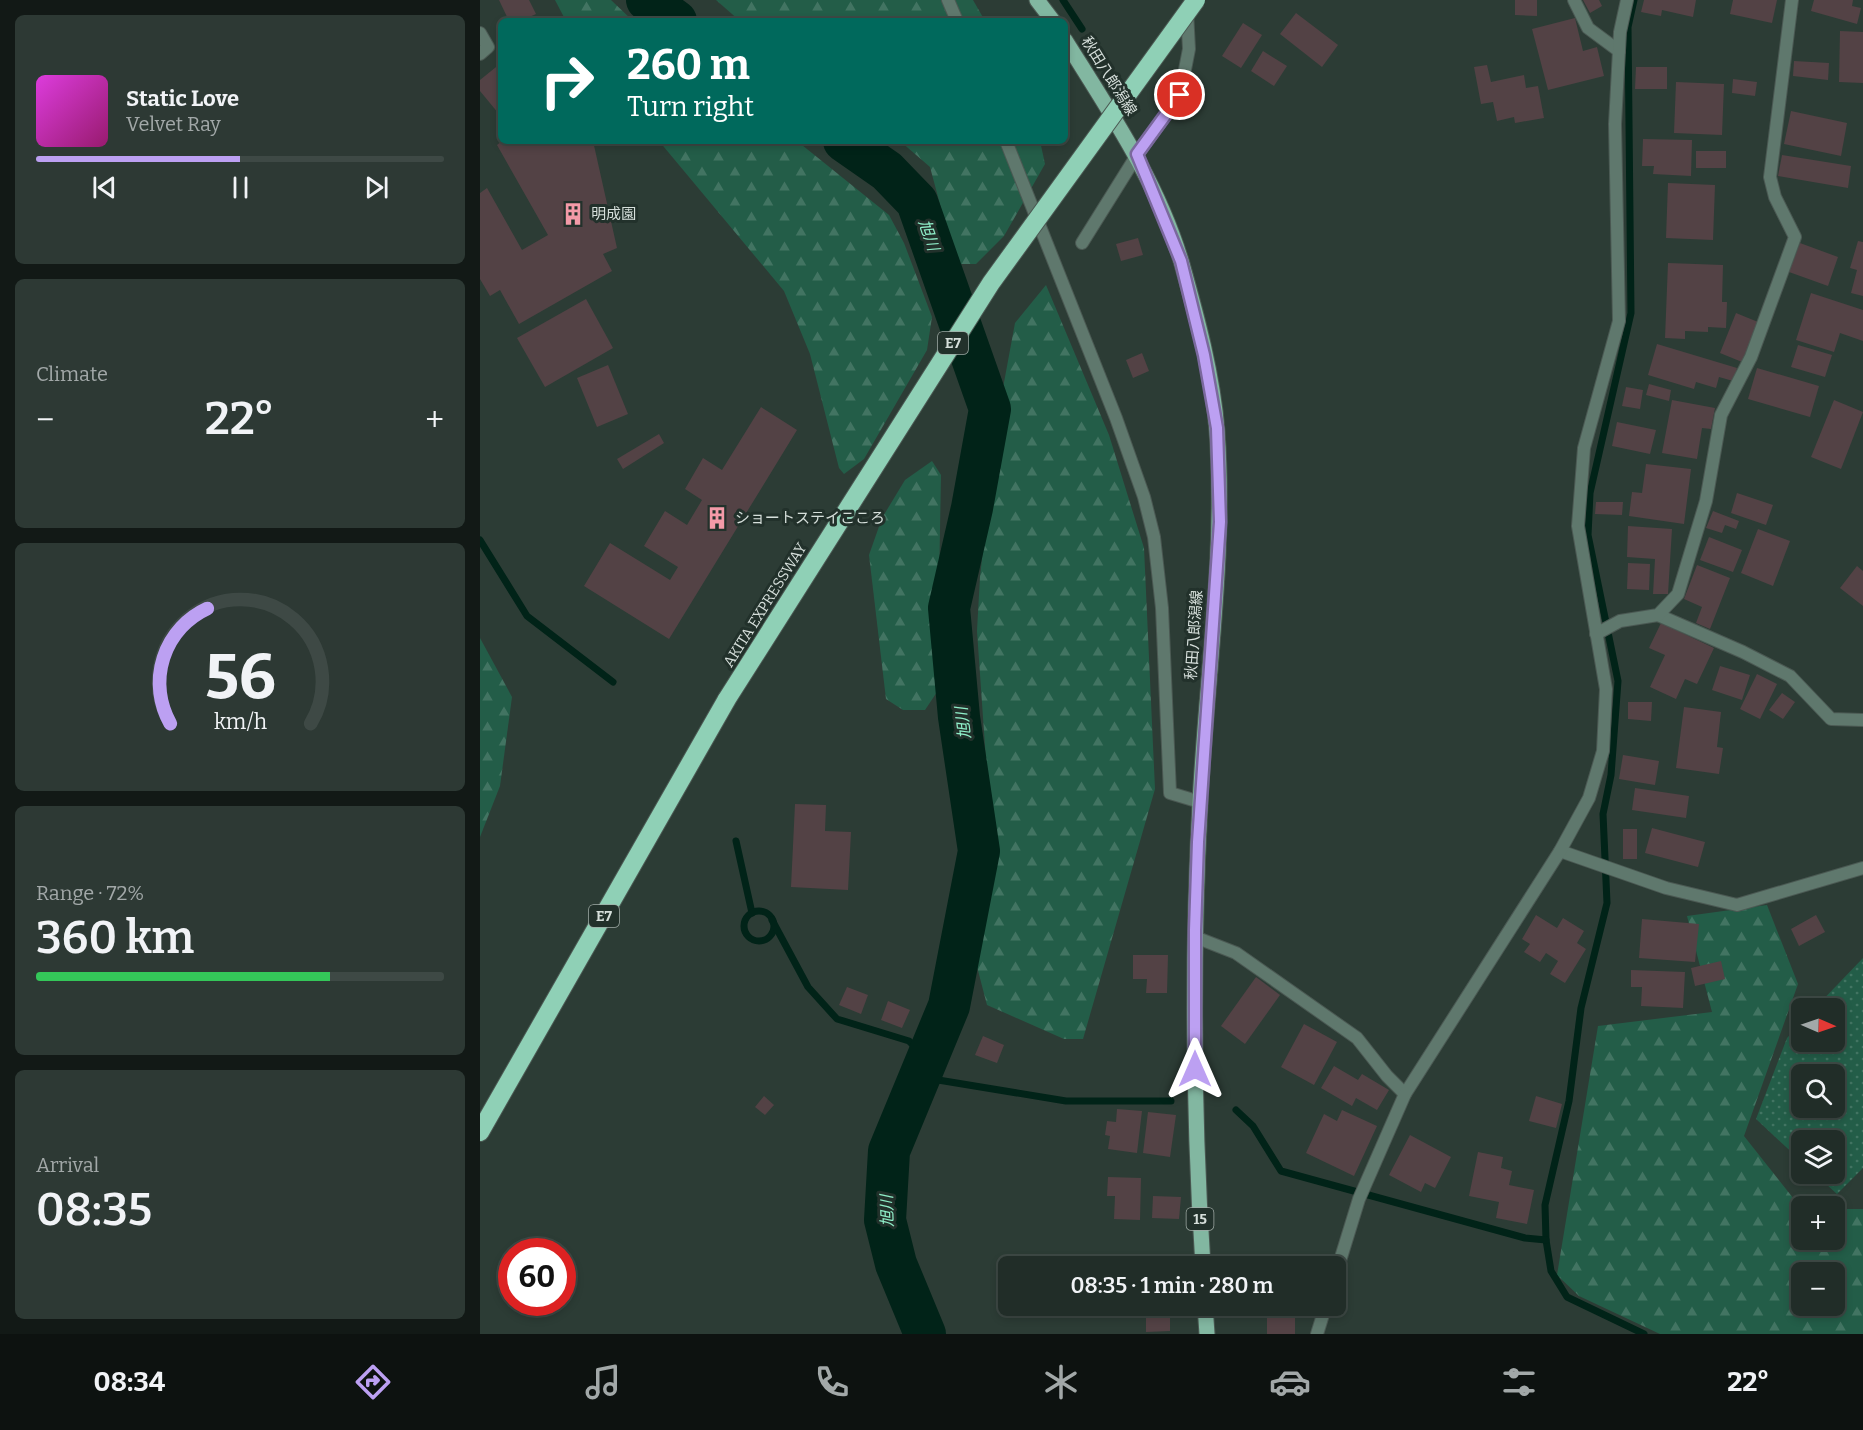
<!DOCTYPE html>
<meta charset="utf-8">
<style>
body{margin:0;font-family:Bitter,"Noto Sans JP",serif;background:#2d3934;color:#f1f3f6;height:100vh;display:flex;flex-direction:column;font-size:22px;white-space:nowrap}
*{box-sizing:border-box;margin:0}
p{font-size:20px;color:#a2a8a8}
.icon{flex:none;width:33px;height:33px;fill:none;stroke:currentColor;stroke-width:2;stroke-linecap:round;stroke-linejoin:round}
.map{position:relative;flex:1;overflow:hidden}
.details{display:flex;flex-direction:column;gap:15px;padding:15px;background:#121916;width:480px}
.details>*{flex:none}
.hud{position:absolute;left:18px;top:18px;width:570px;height:126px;border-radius:9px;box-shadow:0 3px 9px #0003,0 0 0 2px #3e4945;background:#00695c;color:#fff;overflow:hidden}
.needle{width:39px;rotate:92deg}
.fabs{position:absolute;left:1311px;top:998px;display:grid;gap:12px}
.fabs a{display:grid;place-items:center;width:54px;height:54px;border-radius:9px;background:#212d28;box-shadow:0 3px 9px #0003,0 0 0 2px #3e4945;font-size:30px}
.speed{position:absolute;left:18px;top:1238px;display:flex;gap:12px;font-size:30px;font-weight:700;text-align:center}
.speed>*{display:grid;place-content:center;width:78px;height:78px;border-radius:50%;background:#212d28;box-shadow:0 3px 9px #0003,0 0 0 2px #3e4945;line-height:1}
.speed .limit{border:9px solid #d22;background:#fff;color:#111}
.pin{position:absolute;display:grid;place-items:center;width:51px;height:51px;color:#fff;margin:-26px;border:3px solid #fff;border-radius:50%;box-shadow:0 2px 6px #0007}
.me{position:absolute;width:66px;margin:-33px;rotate:0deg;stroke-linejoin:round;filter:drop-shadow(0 0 4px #0008)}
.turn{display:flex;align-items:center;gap:21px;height:126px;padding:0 30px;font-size:27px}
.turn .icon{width:78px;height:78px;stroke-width:2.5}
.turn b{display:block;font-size:42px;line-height:51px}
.big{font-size:45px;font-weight:600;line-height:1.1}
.details .tile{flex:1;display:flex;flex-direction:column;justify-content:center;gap:9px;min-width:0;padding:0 21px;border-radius:9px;background:#2d3934}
.details .dial{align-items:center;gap:0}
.dial svg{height:156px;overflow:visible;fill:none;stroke:#3e4945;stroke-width:7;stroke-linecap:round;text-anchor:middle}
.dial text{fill:#f1f3f6;stroke:none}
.song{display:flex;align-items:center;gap:18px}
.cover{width:72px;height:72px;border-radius:9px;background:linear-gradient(135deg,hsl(300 70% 55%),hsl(320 70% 35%))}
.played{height:6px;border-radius:3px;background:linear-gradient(90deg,#bca0f2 50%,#3e4945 50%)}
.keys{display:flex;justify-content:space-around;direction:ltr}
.heat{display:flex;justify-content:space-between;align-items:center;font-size:33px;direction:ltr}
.charge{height:9px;border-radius:4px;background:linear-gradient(90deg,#34c759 72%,#3e4945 0)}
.trip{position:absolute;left:518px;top:1256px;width:348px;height:60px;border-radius:9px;background:#212d28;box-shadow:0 3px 9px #0003,0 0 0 2px #3e4945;font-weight:600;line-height:60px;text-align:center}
.dock{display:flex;height:96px;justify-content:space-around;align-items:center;background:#0d1210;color:#a2a8a8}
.dock .icon{width:42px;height:42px}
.dock .on{color:#bca0f2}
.dock b{font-size:27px;color:#f1f3f6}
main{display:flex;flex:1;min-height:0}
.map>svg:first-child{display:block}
</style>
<main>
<section class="details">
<div class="tile">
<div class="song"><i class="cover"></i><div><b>Static Love</b><p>Velvet Ray</p></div></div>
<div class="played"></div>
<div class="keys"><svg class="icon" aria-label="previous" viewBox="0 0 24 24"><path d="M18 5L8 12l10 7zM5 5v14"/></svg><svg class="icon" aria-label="pause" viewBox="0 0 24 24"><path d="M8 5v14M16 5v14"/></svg><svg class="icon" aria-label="next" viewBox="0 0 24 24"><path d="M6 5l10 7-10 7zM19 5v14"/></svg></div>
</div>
<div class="tile"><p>Climate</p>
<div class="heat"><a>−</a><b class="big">22°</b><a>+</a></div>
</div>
<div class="tile dial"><svg viewBox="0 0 100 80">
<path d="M14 69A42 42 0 1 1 86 69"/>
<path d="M14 69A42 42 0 0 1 33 10" stroke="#bca0f2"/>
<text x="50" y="56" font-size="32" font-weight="700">56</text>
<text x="50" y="72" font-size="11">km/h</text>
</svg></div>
<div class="tile"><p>Range · 72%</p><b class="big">360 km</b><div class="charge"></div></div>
<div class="tile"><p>Arrival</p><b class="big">08:35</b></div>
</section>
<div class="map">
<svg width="1383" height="1334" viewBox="0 0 1383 1334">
<defs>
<pattern id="grass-dots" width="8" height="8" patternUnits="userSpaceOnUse" patternTransform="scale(1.5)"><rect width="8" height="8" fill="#235d48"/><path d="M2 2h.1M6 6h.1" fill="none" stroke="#427462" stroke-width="1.8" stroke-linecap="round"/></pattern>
<pattern id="forest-firs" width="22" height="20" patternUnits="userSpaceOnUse" patternTransform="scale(1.5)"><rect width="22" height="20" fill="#235d48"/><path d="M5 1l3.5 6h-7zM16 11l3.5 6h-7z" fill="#427462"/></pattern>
</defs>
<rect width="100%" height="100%" fill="#2c3c35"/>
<path fill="url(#grass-dots)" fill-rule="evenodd" d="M1383 958V1168L1357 1194 1334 1173H1354V1140H1322L1321 1161 1276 1119 1307 1038 1321 1023 1322 1041H1354V1008H1335ZM1322 1074H1354V1107H1322Z"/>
<g fill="url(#forest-firs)" fill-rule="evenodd">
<polygon points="75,0 131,0 153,21 86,21"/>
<polygon points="236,0 493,0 505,21 260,21"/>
<polygon points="179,141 317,141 409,215 424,243 452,317 447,350 384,459 364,474 359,468 330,354 304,291"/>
<polygon points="420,141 560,141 565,164 524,236 496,264 476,264 450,167"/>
<polygon points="566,285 629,435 664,548 675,789 603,1039 584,1039 507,1005 495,959 512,846 497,631 500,577 518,415 535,323"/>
<polygon points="452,461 461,475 457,692 445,710 423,710 406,699 389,555 402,518 425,480"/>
<polygon points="0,638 32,697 20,786 0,837"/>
<path d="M1287 905 1318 984 1264 1136 1321 1208 1322 1239H1354L1355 1209H1383V1334H1180L1099 1296 1077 1275 1118 1026 1232 1012 1207 916ZM1322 1272H1354V1305H1322Z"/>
</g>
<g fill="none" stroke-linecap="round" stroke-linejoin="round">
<g stroke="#012318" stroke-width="7">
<polyline points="583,0 602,29"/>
<polyline points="1154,0 1148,27 1151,313 1110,493 1108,535 1138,681 1131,775 1123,814 1127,903 1101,1008 1089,1101 1065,1205 1066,1240 1071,1271 1087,1297 1164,1334"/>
<polyline points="0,540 47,616 133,682"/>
<polyline points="256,841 272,913"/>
<circle cx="279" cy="926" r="15"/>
<polyline points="292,920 328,987 357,1019 429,1041 447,1059"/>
<polyline points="440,1077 586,1101 691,1101"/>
<polyline points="756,1110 773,1126 801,1171 1045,1238 1066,1240"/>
</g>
<g stroke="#012318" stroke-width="42">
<polyline points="167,0 196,21"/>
<polyline points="364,141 407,171 437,202 510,409 492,508 469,608 479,717 499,851 469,1006 409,1151 405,1220 416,1264 445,1334"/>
</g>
</g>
<g fill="#534245">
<polygon points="19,0 49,0 56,14 41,21 29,21"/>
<polygon points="1035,0 1057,0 1057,16 1035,15"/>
<polygon points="1103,0 1119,0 1122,6 1110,13"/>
<polygon points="1164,0 1216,0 1213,17 1182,10 1181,16 1161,12"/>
<polygon points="1253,0 1297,0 1292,23 1250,14"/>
<polygon points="1334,0 1373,0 1372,6 1381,8 1377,24 1331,11"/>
<polygon points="816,13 858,45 842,67 800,34"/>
<polygon points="1095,18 1103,51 1117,47 1124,76 1068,90 1052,29"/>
<polygon points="763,23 782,35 761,68 742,56"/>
<polygon points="1360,31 1383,32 1383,83 1359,82"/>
<polygon points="783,51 807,66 794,86 771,71"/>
<polygon points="1314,61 1349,63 1348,80 1313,76"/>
<polygon points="21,63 21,112 19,114 0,91 0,80"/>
<polygon points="1007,65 1011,82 1044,75 1046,88 1058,86 1064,118 1035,123 1034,117 1017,121 1013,102 1001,104 994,67"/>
<polygon points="1156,67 1187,67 1187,89 1155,89"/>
<polygon points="1253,79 1277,82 1275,96 1252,93"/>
<polygon points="1196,82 1244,84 1242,135 1194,133"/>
<polygon points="1311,111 1367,123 1361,156 1304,144"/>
<polygon points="1163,139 1212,140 1211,176 1173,174 1174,166 1162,166"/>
<polygon points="22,141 113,141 137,248 123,254 132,271 39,324 20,290 10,296 0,279 0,193 7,188 42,250 68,235 17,145"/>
<rect x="1216" y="151" width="30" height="17"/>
<polygon points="1302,155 1371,166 1368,188 1298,176"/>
<polygon points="1188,183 1235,185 1233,240 1186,238"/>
<polygon points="658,238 663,255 641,261 636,244"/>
<polygon points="1378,241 1383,242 1383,296 1371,293 1377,270 1370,268"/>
<polygon points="1320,243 1358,257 1348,286 1309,272"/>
<polygon points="1188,263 1243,265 1242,302 1247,302 1246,328 1228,327 1228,332 1205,331 1205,339 1185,338"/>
<polygon points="1331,293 1383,310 1383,341 1360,333 1354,352 1316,340"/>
<polygon points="106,299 133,348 65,387 37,338"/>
<polygon points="1256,313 1278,322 1262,362 1240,353"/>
<polygon points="1177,344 1257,368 1253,381 1239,377 1236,388 1216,382 1214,389 1168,375"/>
<polygon points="1318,345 1352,355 1345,377 1311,367"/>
<polygon points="662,353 669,371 653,378 646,360"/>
<polygon points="128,365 148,414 117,427 97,378"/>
<polygon points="1277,368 1339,386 1330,417 1268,399"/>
<polygon points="1169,384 1191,390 1189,401 1166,395"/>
<polygon points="1146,387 1163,390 1160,409 1142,406"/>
<polygon points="1192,400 1235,408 1231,429 1222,428 1217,459 1182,453"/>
<polygon points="1354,400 1383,412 1361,469 1331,457"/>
<polygon points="281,407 317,430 189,639 104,586 130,543 190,580 198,567 164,546 185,511 207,525 222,500 205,489 223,458 242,470"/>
<polygon points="1137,422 1176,430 1170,454 1132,446"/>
<polygon points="179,434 184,443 143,469 137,459"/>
<polygon points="1166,464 1211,469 1204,524 1149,516 1152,492 1162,493"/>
<polygon points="1257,493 1293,505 1286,525 1251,513"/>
<polygon points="1116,502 1143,502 1142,515 1115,514"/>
<polygon points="1233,511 1259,521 1256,529 1245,525 1242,533 1226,528"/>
<polygon points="1148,526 1192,529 1188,594 1173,594 1175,559 1147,557"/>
<polygon points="1278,529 1310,541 1293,586 1261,573"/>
<polygon points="1229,537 1262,550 1253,572 1220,560"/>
<polygon points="1148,563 1170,564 1169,590 1147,589"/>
<polygon points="1217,565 1250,578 1230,629 1216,623 1222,607 1204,599"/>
<polygon points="1377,566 1383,571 1383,606 1360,588"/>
<polygon points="1181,623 1234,648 1217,684 1205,679 1196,699 1170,687 1185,655 1169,648"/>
<polygon points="1240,666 1270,675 1262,700 1232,690"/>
<polygon points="1277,674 1297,684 1280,719 1260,709"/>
<polygon points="1302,693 1315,702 1303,719 1289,710"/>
<polygon points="1148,702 1172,702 1171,721 1148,719"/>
<polygon points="1204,707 1241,712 1237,747 1243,748 1239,774 1196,768"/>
<polygon points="1143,755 1179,761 1175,785 1139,779"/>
<polygon points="1155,788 1209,796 1206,818 1152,810"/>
<polygon points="315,804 346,805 345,831 371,832 368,890 311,887"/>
<polygon points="1172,828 1225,842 1218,867 1165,853"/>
<rect x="1143" y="829" width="14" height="30"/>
<polygon points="1056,915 1077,928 1083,918 1104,931 1097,943 1106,949 1085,983 1070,974 1078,961 1066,953 1060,962 1044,952 1050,944 1042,939"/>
<polygon points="1336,915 1345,932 1319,946 1311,929"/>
<polygon points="1162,919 1219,924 1215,962 1159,958"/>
<polygon points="653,955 688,955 687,993 666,993 667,979 653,979"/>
<polygon points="1241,961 1245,979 1215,986 1211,968"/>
<polygon points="1151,970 1205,972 1203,1008 1161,1006 1162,987 1151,987"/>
<polygon points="776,977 800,995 765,1044 741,1026"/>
<polygon points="367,987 388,995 381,1014 359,1005"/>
<polygon points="408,1001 430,1010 422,1028 401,1020"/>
<polygon points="824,1024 857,1042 834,1085 801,1067"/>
<polygon points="503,1036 524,1045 517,1063 495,1055"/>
<polygon points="854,1066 878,1080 882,1074 909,1090 897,1110 876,1098 872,1106 841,1088"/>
<polygon points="284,1096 294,1105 285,1115 275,1107"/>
<polygon points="1056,1096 1082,1104 1076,1128 1049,1121"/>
<polygon points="637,1109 662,1111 657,1153 628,1149 630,1136 625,1135 627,1121 636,1122"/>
<polygon points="862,1110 897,1126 874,1176 826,1153 844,1114 857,1121"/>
<polygon points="668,1112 696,1115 690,1157 663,1153"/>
<polygon points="930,1135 971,1157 955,1188 945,1183 941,1192 909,1175"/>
<polygon points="998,1152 1023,1157 1021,1168 1032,1171 1029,1185 1054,1190 1047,1224 1016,1218 1019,1202 989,1196"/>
<polygon points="628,1177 661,1178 660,1220 634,1219 635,1196 627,1196"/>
<polygon points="673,1196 701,1197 699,1219 672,1218"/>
<polygon points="666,1305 690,1305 690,1331 666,1332"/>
<polygon points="787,1313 815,1314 815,1334 787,1334"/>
</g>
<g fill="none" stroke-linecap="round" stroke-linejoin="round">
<g stroke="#4b5953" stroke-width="14">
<g id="minor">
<polyline points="468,0 477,21"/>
<polyline points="1094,0 1108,28 1139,51"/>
<polyline points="0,33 8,47 0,54"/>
<polyline points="526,141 636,418 664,497 674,537 682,608 690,793 720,802"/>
<polyline points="602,243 657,155 700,95 709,49 707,11"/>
<polyline points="1178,615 1263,652 1310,676 1351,719 1383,720"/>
<polyline points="1116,634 1140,621 1178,615 1198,594 1226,501 1241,415 1271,357 1315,237 1295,197 1290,177 1312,0"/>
<polyline points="1080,851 1186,888 1257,905 1383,868"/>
<polyline points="715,937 756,953 877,1038 907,1076 925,1094"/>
<polyline points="855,1277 879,1199 925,1094 1080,851 1109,798 1123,751 1126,689 1098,526 1104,448 1139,321 1135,124 1140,32 1147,0"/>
<polyline points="837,1334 846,1305"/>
</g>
</g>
<g stroke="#4b5953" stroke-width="17">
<g id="primary">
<polyline points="557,0 573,21"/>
<path d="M585 40C630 112 678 182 702 264 717 317 733 376 737 431 746 556 726 680 720 804 712 958 713 1112 723 1266"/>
<polyline points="725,1305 727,1334"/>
</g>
</g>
<g stroke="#4b5953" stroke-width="20">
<polyline id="motorway" points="0,1132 247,699"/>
</g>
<use href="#minor" stroke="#5f786d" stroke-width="12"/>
<use href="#primary" stroke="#82b7a1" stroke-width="15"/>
<use href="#motorway" stroke="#8fd0b6" stroke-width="18"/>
<g stroke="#4b5953" stroke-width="20" stroke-linecap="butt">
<polyline id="motorway-bridge" points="247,699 511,283 716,0"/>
</g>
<use href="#motorway-bridge" stroke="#8fd0b6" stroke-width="18"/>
</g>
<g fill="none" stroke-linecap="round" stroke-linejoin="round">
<g stroke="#7a689d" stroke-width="15">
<polyline id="route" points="700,95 657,154 701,261 724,355 737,428 740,522 718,842 715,930 715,1069"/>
</g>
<use href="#route" stroke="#bca0f2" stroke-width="10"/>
</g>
<defs>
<g id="building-bare" transform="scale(1.8)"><path d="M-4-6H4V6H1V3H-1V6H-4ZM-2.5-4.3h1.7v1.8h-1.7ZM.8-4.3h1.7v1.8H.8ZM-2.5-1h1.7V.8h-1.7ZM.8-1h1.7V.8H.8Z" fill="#f39aa8" stroke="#22312b" stroke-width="2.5" paint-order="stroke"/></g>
</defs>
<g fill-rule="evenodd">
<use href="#building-bare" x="93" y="214"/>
<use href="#building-bare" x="237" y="518"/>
</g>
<g text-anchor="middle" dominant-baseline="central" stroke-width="6" stroke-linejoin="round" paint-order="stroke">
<g fill="#22312b" stroke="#a0aba6" stroke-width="1.5">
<rect x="458" y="332" width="30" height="22" rx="4.5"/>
<rect x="109" y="905" width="30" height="22" rx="4.5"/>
<rect x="706.5" y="1208" width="27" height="22" rx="4.5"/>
</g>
<g font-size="14" font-weight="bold" fill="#d6dfdb">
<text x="473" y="343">E7</text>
<text x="124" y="916">E7</text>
<text x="720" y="1219">15</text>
</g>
<g font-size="15" fill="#d6dfdb" stroke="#22312b">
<text transform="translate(629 76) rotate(58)">秋田八郎潟線</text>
<text transform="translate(285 605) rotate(-58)">AKITA EXPRESSWAY</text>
<text transform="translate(714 635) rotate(-86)">秋田八郎潟線</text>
</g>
<g font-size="15" fill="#d6dfdb" stroke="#22312b" text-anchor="start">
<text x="111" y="214">明成園</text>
<text x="255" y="518">ショートステイこころ</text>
</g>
<g font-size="16" font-style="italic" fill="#8fefc9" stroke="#22312b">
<text transform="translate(449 235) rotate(71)">旭川</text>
<text transform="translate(483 723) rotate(-97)">旭川</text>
<text transform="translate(407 1211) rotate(-92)">旭川</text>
</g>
</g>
</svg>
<div class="fabs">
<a><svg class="needle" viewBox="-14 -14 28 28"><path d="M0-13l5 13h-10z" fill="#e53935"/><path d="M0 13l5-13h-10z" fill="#a2a8a8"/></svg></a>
<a><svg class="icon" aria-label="search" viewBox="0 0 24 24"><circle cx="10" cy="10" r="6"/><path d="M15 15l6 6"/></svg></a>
<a><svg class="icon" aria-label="layers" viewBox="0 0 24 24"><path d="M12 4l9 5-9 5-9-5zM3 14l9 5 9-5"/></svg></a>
<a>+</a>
<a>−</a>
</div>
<div class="speed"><div class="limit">60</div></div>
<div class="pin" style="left:700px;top:95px;background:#d93025"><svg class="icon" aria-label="arrive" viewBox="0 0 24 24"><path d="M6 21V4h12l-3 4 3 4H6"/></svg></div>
<svg class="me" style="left:715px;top:1069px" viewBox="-20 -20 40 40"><path d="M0-17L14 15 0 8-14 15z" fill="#bca0f2" stroke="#fff" stroke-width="4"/></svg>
<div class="trip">08:35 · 1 min · 280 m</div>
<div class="hud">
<div class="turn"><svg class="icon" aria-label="right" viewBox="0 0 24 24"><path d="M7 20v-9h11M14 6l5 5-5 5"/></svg><div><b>260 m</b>Turn right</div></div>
</div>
</div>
</main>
<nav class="dock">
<b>08:34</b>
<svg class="icon on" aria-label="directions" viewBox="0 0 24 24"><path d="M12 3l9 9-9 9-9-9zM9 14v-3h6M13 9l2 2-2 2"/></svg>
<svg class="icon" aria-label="music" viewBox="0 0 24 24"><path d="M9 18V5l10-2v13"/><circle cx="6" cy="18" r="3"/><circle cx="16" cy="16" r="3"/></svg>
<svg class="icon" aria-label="phone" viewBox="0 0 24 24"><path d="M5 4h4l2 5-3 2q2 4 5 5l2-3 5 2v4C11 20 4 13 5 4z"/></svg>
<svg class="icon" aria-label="climate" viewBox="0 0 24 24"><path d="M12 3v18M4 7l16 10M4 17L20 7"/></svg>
<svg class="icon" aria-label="car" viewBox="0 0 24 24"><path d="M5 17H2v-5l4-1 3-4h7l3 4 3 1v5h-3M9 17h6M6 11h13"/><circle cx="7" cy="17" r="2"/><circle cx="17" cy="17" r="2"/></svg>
<svg class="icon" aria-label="filters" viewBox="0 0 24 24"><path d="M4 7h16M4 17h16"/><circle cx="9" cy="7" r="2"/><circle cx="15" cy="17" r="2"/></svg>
<b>22°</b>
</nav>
